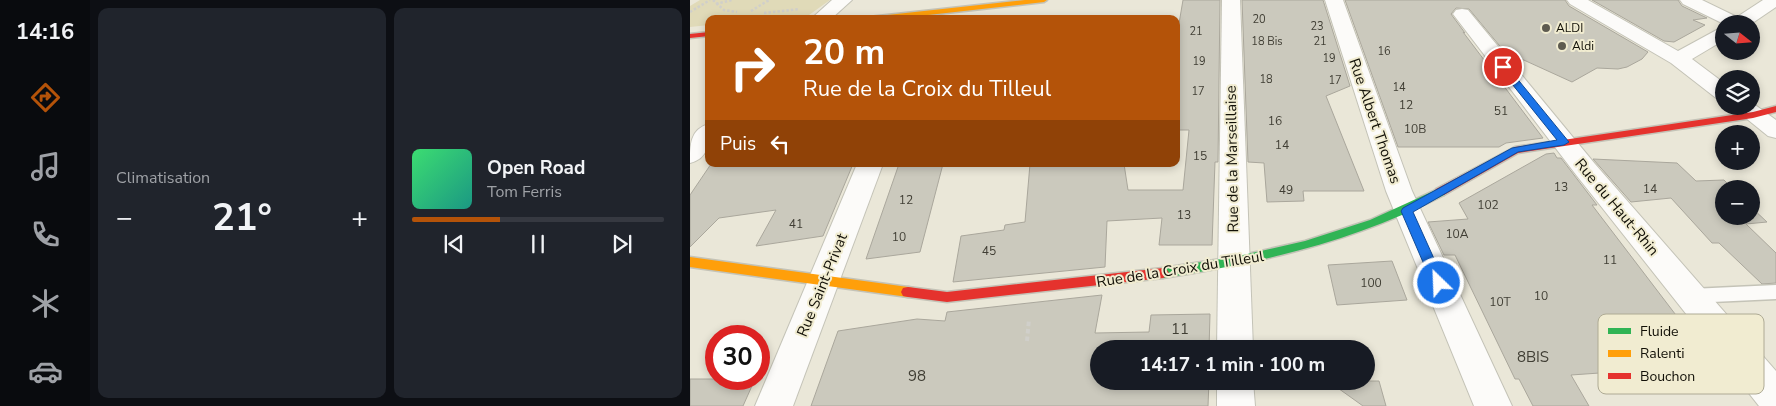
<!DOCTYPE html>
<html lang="fr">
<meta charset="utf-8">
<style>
body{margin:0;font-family:"Nunito Sans",sans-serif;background:#20242c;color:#f1f3f6;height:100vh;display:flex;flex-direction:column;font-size:19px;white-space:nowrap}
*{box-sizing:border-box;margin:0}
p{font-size:16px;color:#9ea1a6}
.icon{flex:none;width:28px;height:28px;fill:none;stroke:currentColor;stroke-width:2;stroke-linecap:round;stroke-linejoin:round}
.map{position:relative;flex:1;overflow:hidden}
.drawer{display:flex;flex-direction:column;gap:8px;padding:8px;background:#0d0f14;width:600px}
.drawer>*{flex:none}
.guide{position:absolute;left:15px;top:15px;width:475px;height:152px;border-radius:10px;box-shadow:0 2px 8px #0003;background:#b45309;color:#fff;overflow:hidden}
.needle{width:32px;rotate:107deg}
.tools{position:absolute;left:1025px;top:15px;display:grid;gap:10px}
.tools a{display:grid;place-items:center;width:45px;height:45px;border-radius:50%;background:#171b24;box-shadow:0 2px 8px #0003;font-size:25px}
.speed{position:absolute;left:15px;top:325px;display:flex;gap:10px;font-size:25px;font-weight:700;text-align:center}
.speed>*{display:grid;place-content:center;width:65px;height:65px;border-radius:50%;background:#171b24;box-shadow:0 2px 8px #0003;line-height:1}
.speed .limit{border:8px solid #d22;background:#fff;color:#111}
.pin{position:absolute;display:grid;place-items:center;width:42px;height:42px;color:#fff;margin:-21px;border:2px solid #fff;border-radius:50%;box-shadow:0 1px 5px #0007}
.me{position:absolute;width:55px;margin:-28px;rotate:336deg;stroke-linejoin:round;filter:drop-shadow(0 0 4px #0008)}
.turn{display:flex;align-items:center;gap:18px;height:105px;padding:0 15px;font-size:22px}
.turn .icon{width:65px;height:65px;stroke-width:2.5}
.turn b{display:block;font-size:35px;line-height:42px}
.then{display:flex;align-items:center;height:48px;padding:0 15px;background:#0003;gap:10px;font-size:19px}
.big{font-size:38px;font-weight:700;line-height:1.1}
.drawer .widget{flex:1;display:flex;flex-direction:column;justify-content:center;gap:8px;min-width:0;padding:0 18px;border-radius:10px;background:#20242c}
.song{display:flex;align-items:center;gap:15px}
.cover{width:60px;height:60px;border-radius:8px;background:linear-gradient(135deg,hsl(140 70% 55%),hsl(170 70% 35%))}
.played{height:5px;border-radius:2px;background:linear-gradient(90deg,#b45309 35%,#363941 35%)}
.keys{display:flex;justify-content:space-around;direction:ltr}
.heat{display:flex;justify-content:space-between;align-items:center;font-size:28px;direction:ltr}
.drawer .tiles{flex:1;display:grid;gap:8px;grid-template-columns:repeat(2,1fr)}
.trip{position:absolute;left:400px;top:340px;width:285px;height:50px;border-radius:25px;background:#171b24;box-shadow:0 2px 8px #0003;font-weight:700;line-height:50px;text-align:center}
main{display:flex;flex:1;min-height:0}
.tabs{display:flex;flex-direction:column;width:90px;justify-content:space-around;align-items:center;background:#090b0e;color:#9ea1a6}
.tabs .icon{width:35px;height:35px}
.tabs .selected{color:#b45309}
.tabs b{font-size:22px;color:#f1f3f6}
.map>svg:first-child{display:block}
</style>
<main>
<nav class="tabs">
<b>14:16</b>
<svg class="icon selected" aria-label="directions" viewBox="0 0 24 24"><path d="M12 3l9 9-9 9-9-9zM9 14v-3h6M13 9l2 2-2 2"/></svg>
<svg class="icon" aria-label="music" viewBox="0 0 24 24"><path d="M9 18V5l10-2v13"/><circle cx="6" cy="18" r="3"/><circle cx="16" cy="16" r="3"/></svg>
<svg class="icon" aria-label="phone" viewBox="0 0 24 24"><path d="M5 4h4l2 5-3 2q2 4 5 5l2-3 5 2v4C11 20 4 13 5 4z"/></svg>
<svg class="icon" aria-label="climate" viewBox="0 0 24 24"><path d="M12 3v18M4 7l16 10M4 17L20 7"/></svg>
<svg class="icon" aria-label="car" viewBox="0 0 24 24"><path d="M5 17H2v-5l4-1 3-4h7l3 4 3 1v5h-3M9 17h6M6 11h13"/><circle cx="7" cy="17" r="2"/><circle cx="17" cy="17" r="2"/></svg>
</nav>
<section class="drawer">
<div class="tiles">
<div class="widget"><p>Climatisation</p>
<div class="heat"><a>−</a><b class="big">21°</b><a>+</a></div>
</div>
<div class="widget">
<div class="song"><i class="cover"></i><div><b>Open Road</b><p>Tom Ferris</p></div></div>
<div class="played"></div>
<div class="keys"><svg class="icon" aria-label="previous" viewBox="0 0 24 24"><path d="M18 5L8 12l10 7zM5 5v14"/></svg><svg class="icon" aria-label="pause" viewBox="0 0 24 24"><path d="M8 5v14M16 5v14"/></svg><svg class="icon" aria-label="next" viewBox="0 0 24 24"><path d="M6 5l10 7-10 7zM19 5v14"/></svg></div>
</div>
</div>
</section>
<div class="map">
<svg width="1086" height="406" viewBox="0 0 1086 406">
<rect width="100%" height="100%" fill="#eae7d8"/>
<polygon fill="#e0dab8" points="10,0 140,0 119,15 84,19 19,19 19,25 0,27 0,6"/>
<g fill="#cbc9bd" stroke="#aaa79c">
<polygon points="493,0 530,0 528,162 525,162 522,245 469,245 472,218 417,221 415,267 263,282 271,236 314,230 315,225 335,222 340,164 434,164 438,190 493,190 499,130 486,130 486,41"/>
<polygon points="552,0 633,0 660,86 636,96 674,191 613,191 614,201 577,202 574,163 558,162"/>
<polygon points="655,0 875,0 879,6 958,52 952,59 937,67 928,69 907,68 882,82 814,51 779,9 766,8 761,14 775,33 773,32 853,138 816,143 809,147 708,147"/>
<polygon points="902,0 988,0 992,6 1017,18 1003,20 1015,25 984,42 974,41"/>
<polygon points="864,153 867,158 871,158 907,205 902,205 1024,365 881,375 899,406 843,406 829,379 825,379 765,255 754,255 738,222 778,219 769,203 856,154"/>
<polygon points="903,159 987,163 1006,181 1034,180 1043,189 1034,189 1034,216 1061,216 1061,207 1077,222 1056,224 1086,253 1086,283 1072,284 1029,243 1022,243 981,198 941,202"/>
<polygon points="21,164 163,164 133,236 66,246 86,210 29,218 0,247 0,195"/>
<polygon points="209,164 253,164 230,252 176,259"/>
<polygon points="702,261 717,300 647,305 638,265"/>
<polygon points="412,295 405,333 459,332 461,315 520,314 519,349 409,349 409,381 519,381 518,406 121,406 148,331 227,319 255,321 257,312"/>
<polygon points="621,343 653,343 654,349 621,349"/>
<polygon points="0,379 65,379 53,406 0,406"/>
<polygon points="638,381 689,381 696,406 673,406"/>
</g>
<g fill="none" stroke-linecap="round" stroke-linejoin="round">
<g stroke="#c4c3b7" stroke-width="3">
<polygon id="lane" points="1086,285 1086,299 1001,303 994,301 991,296 994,291 1001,289"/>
</g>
<g stroke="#c4c3b7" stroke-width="2">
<g id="street">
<polygon points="142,0 162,0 141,19 121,19"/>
<polygon points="532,0 550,0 563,349 527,349"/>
<polygon points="635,0 653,0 722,191 822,406 784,406 696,191"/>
<polygon points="877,0 898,0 988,51 1034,26 1034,40 1002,59 1034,83 1034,99 1026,98 981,63 880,4"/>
<polygon points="990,0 1012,0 1047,17 1073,0 1086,0 1086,7 1061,24 1034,24 993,4"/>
<polygon points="772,9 778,10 905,164 1086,371 1086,406 1069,406 887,176 763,14 766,10"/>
<polygon points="1061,102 1086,120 1086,138 1078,136 1041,106 1061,106"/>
<path d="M19 124C19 141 20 158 0 163 0 145 0 129 19 124Z"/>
<polygon points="167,164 193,164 103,406 65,406"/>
<polygon points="527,381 563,381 565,406 527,406"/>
</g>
</g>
<g stroke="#c4c3b7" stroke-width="3">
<path id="fast" d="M750 188 756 192 754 195C663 242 574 262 473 278L469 276 467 273 469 270 473 268 544 257 615 241 680 220Z"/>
</g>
<g stroke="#c4c3b7" stroke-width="3">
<g id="slow">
<polygon points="335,0 357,0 354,2 202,19 175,19 179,17"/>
<polygon points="0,257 218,287 223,288 225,292 223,296 218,297 0,267"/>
</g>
</g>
<g stroke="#c4c3b7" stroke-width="3">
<g id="jam">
<polygon points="19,32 19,36 0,38 0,34"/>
<polygon points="1086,106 1086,112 1063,118 828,153 754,195 746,195 744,192 746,189 825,147 1063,112"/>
<polygon points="473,268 477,270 479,273 477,276 473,278 257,302 218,297 213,296 211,292 213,288 218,287 257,292"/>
</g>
</g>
<g stroke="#d0cfca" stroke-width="2.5" stroke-dasharray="2.5 2" stroke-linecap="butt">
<polyline points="23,0 34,10 47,12"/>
<polyline points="26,4 42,0"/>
<polyline points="61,11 79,0"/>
<polyline points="0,12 20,0"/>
<polyline points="74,13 109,9"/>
</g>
<polyline stroke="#d0cfca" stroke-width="4" stroke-dasharray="4.5 3" stroke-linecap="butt" points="337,341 339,319"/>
<use href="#lane" fill="#fcfbf9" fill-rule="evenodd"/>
<use href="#street" fill="#fcfbf9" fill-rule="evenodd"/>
<use href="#fast" fill="#30b455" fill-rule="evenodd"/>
<use href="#slow" fill="#ff9f0a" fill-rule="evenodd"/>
<use href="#jam" fill="#e5322d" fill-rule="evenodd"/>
</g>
<polygon fill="#1a73e8" stroke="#114b97" points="813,64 816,65 879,142 874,145 828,152 723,212 755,283 749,288 742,283 711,211 713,208 822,148 867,140 810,69 809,67"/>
<g fill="#5e5b50" stroke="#f1ecd1" stroke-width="2">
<circle cx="856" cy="28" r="5"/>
<circle cx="872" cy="46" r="5"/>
</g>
<g text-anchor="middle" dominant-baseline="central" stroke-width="4" stroke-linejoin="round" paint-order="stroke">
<g font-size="11" fill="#403e34">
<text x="569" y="19">20</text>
<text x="627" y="26">23</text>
<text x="506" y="31">21</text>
<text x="577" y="41">18 Bis</text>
<text x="630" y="41">21</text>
<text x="694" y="51">16</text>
<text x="639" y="58">19</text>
<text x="509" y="61">19</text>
<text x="576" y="79">18</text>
<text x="645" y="80">17</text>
<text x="709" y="87">14</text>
<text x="508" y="91">17</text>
</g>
<g font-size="12" fill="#121007" stroke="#f1ecd1" text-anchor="start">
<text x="866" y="28">ALDI</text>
<text x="882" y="46">Aldi</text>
</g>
<g font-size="12" fill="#403e34">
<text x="716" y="105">12</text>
<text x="811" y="111">51</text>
<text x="585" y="121">16</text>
<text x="725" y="129">10B</text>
<text x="592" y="145">14</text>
<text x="510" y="156">15</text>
<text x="871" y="187">13</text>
<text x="960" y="189">14</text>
<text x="596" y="190">49</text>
<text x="216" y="200">12</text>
<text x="798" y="205">102</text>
<text x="494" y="215">13</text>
<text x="106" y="224">41</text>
<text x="767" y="234">10A</text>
<text x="209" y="237">10</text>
<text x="299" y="251">45</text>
<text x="920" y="260">11</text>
<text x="681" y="283">100</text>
<text x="851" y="296">10</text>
<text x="810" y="302">10T</text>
</g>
<g font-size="15" fill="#121007" stroke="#f1ecd1">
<text transform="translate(685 121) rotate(71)">Rue Albert Thomas</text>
<text transform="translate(542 159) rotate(-91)">Rue de la Marseillaise</text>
<text transform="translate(927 207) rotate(50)">Rue du Haut-Rhin</text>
<text transform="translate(490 269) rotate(-9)">Rue de la Croix du Tilleul</text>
<text transform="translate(132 285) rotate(-68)">Rue Saint-Privat</text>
</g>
<g font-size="15" fill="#403e34">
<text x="490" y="329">11</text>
<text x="843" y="357">8BIS</text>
<text x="227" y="376">98</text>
</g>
</g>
<rect x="908" y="314" width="166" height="80" rx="8" fill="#f1ecd1" stroke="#aeaa94" stroke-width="1"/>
<rect x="918" y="328" width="23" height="6" fill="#30b455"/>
<rect x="918" y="350" width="23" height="7" fill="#ff9f0a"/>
<rect x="918" y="373" width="23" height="6" fill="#e5322d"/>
<g font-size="14" fill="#121007">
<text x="950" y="336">Fluide</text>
<text x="950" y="358">Ralenti</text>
<text x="950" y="381">Bouchon</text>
</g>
</svg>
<div class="tools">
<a><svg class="needle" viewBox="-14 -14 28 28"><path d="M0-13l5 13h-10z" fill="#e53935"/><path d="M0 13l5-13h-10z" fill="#9ea1a6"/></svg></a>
<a><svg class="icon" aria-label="layers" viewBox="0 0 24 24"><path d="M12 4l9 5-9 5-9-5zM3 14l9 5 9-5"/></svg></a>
<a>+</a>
<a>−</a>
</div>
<div class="speed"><div class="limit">30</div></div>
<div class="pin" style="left:813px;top:67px;background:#d93025"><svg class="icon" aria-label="arrive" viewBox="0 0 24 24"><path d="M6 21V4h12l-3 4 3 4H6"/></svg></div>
<svg class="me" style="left:749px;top:283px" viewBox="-20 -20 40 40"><circle r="17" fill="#1a73e8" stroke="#fff" stroke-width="3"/><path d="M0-11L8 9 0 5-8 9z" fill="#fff"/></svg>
<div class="trip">14:17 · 1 min · 100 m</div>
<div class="guide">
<div class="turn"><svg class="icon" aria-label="right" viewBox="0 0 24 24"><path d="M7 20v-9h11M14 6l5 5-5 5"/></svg><div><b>20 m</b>Rue de la Croix du Tilleul</div></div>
<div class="then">Puis<svg class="icon" aria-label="left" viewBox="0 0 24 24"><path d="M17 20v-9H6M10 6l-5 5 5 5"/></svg></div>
</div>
</div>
</main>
